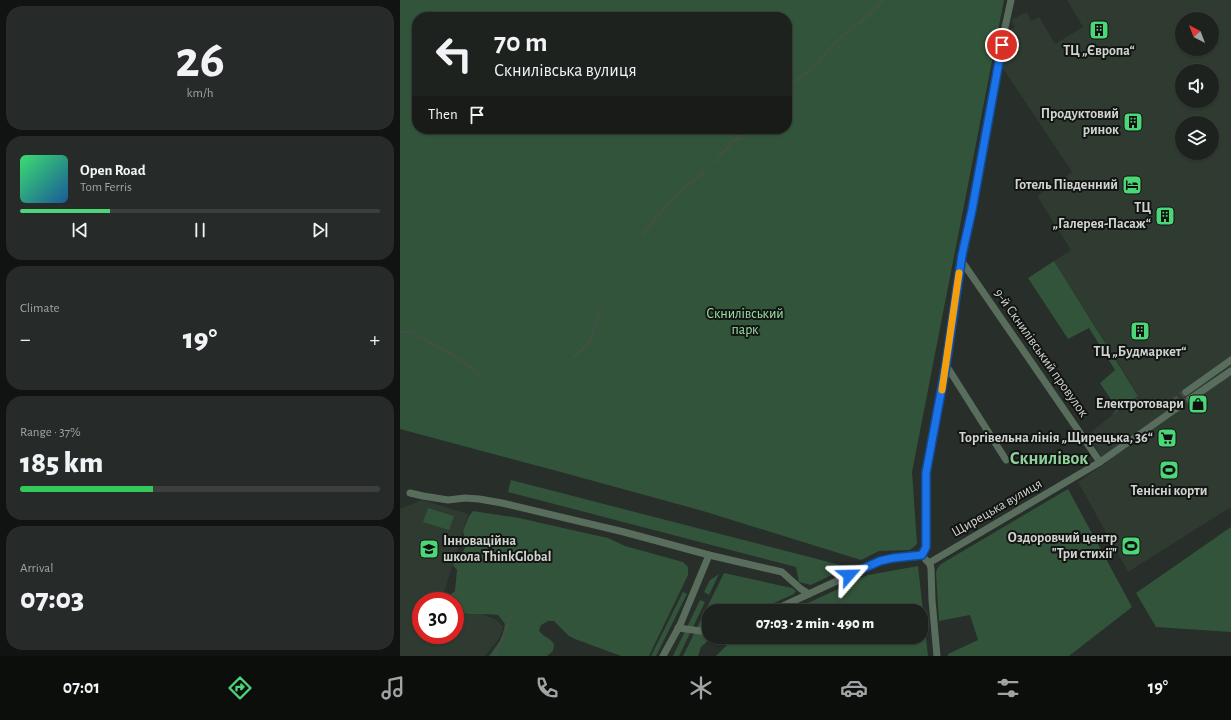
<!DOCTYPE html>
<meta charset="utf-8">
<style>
body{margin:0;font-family:"Alegreya Sans",sans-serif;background:#262a28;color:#f1f3f6;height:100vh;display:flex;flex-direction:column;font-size:15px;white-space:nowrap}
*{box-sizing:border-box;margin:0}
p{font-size:13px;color:#a1a4a4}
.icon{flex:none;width:22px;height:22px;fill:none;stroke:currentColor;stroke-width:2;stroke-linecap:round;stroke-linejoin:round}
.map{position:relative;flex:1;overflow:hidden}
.details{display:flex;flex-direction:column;gap:6px;padding:6px;background:#101311;width:400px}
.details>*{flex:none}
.banner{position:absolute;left:12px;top:12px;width:380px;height:122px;border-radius:16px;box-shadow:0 1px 3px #0004,0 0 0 1px #3c3f3d;background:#1e221f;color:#f1f3f6;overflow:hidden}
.needle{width:26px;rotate:318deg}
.tools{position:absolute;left:775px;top:12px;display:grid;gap:8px}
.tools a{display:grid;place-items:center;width:44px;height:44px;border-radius:50%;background:#1e221f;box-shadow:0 1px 3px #0004,0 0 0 1px #3c3f3d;font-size:20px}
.speed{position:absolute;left:12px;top:592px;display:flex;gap:8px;font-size:20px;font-weight:700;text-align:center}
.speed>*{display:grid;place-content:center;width:52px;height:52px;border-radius:50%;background:#1e221f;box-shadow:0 1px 3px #0004,0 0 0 1px #3c3f3d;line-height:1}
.speed .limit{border:6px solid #d22;background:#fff;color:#111}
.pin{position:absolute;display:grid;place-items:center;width:34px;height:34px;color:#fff;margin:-17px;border:2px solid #fff;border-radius:50%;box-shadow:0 1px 4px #0007}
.me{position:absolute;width:44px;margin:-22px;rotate:65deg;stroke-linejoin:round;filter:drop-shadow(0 0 3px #0008)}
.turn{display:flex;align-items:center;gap:14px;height:84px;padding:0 16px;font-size:18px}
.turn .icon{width:52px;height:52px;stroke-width:2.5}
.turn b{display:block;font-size:28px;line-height:34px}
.then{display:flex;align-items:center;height:38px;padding:0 16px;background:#0003;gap:8px;font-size:15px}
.big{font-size:30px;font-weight:800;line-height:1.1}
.details .widget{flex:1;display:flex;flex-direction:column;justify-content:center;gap:6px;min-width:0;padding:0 14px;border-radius:16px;background:#262a28}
.details .dial{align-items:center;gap:0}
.dial b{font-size:52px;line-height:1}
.song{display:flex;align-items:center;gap:12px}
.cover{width:48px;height:48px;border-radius:6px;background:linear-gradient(135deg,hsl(140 70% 55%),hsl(210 70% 35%))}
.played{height:4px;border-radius:2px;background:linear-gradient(90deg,#4bd677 25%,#3c3f3d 25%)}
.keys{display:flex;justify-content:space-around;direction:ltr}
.heat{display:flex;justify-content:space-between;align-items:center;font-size:22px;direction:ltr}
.charge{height:6px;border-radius:3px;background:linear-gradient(90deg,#34c759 37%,#3c3f3d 0)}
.trip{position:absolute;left:302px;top:604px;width:226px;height:40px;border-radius:16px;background:#1e221f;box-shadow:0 1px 3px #0004,0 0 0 1px #3c3f3d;font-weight:800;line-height:40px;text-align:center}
.menu{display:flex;height:64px;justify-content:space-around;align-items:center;background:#0c0e0c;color:#a1a4a4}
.menu .icon{width:28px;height:28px}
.menu .active{color:#4bd677}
.menu b{font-size:18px;color:#f1f3f6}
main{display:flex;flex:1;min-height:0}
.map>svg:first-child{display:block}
</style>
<main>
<section class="details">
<div class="widget dial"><b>26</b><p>km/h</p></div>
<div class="widget">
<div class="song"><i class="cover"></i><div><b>Open Road</b><p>Tom Ferris</p></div></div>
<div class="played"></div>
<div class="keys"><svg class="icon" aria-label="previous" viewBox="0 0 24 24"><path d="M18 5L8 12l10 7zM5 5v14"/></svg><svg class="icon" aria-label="pause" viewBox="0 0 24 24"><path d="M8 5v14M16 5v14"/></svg><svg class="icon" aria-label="next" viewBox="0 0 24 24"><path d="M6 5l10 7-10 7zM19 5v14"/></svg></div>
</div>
<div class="widget"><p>Climate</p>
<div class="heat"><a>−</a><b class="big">19°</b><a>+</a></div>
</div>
<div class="widget"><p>Range · 37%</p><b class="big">185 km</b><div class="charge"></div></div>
<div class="widget"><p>Arrival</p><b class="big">07:03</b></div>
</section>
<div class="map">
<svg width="831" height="656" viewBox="0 0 831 656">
<rect width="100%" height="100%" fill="#282e29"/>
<g fill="#2f3a31" fill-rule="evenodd">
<path d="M667 0H831V507L728 572 678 482 706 463 687 435 738 395 654 261 671 250 637 196 672 172 600 64 606 32 615 27 611 20 627 12 631 21 639 17 655 44 683 27ZM782 19H812V49H782ZM782 71H812V101H782ZM782 123H812V153H782Z"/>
<polygon points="22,500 68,514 42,599 48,601 21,601 21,635 55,635 55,603 97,620 103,627 100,637 85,656 0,656 0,509"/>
</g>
<g fill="#32543a" fill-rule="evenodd">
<path d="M0 0H604L512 472 517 544 510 550 479 551 461 560 303 511 157 471 0 429ZM17 17H387V129H17Z"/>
<polygon points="654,261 738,396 711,416 717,409 700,383 715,370 689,328 668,339 628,278"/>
<polygon points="111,480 448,567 411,585 399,582 396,567 108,492"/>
<polygon points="668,489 732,607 669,656 548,656 548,654 578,640 570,615 539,621 536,573 537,569 541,564"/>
<polygon points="28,508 54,516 49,530 23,522"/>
<path d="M73 511 119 518 194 535 208 538 225 546 283 562 288 567V575L249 656H221L175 639 169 636 154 621H148L141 625 139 631C144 637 150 638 154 644L153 651 147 656H89L102 638 105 624 98 615C84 613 69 616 56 611L55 601H49L50 595 55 591 57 570 53 565 56 558 62 554 68 541 64 536 63 531 69 516Z"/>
<polygon points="831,527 831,632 756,627 736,593"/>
<polygon points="518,566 528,656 316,656 327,645 342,637 521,637 521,611 391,611 468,575"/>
<polygon points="324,573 392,588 396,591 394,594 356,611 309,611 309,637 312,637 301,647 298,656 283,656"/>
<polygon points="319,574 309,595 304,592 310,580"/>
<polygon points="283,592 287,594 256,656 251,656"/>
<polygon points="300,600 305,602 279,656 273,656"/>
</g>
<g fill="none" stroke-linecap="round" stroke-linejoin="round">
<g stroke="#405044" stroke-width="2.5">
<polyline points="391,84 417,65 428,50 443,35 461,22 483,0"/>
<polyline points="312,164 334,141 349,129"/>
<polyline points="242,235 272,199 306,170"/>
<polyline points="0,332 12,332 59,359 81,375"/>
<polyline points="174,357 191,341 200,309"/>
<polyline points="95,656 111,617"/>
</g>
<g stroke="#414742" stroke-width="7" stroke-dasharray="7 3.5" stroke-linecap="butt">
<polyline points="773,402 786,392"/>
<polyline points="777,408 790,399"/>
</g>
<g stroke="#596d5d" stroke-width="7">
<polyline points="561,260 700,462"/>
<polyline points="546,365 606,460"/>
<polyline points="786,392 831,360"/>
<polyline points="790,399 831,371"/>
<polyline points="10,493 23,496 48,500 65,498 79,499 102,503 224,532 309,555 280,625 263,656"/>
<polyline points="309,555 382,572 401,589 409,594"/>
<polyline points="522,555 526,547 526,473 546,365 562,255 572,210 599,55 611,0"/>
<polyline points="526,560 530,564 531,569 532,600 537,656"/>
<polyline points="529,563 700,462 777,408"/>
<polyline points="372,611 480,561 493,558 522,555"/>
<polyline points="278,628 309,632"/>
</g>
</g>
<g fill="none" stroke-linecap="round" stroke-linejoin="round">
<g stroke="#114b97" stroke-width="10">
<polyline id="route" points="449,575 480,561 493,558 522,555 526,547 526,473 546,365 562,255 572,210 602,45"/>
</g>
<use href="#route" stroke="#1a73e8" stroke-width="7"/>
<polyline stroke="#f59e0b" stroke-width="7" points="542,390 559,273"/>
</g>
<defs>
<g id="building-square" transform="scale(1)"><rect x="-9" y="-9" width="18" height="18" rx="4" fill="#4bd677" stroke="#131513"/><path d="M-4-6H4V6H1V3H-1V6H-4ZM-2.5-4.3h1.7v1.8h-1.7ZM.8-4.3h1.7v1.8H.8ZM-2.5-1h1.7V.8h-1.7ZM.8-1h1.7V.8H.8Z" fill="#111"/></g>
<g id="hotel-square" transform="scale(1)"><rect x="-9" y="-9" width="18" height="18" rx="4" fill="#4bd677" stroke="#131513"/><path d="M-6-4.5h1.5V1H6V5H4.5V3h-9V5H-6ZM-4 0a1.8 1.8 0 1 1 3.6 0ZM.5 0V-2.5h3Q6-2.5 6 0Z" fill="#111"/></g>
<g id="shop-square" transform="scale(1)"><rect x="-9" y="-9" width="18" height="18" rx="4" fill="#4bd677" stroke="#131513"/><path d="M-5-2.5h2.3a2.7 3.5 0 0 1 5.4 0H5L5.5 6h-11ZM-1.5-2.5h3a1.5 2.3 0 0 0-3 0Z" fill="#111"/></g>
<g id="supermarket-square" transform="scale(1)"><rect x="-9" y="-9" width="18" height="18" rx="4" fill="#4bd677" stroke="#131513"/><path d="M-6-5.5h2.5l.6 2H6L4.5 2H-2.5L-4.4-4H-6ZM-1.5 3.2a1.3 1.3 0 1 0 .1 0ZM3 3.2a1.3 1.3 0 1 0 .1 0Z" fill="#111"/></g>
<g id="stadium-square" transform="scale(1)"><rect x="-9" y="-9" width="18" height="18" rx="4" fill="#4bd677" stroke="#131513"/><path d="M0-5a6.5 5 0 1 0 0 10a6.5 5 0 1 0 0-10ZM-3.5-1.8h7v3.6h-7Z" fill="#111"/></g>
<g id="school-square" transform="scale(1)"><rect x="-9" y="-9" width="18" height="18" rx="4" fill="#4bd677" stroke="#131513"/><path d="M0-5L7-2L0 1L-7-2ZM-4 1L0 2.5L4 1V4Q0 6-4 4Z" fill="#111"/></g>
</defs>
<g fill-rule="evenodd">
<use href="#building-square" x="699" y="30"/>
<use href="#building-square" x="733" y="122"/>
<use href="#hotel-square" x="732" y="185"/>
<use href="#building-square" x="765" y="216"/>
<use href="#building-square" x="740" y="331"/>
<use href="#shop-square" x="798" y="404"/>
<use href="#supermarket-square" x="767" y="438"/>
<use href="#stadium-square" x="769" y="470"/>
<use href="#stadium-square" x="731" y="546"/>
<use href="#school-square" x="29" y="549"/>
</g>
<g text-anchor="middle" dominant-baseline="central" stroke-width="4" stroke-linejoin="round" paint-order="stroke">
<g font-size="14" font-weight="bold" fill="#d0d4d1" stroke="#131513" text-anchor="end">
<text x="699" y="51" text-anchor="middle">ТЦ „Європа“</text>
<text x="719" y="114">Продуктовий<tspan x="719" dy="16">ринок</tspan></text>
<text x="718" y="185">Готель Південний</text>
<text x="751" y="208">ТЦ<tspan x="751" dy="16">„Галерея-Пасаж“</tspan></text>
<text x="740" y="352" text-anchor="middle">ТЦ „Будмаркет“</text>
<text x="784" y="404">Електротовари</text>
<text x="753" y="438">Торгівельна лінія „Щирецька, 36“</text>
<text x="769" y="491" text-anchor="middle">Тенісні корти</text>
<text x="717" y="538">Оздоровчий центр<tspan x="717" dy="16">"Три стихії"</tspan></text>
<text x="43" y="541" text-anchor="start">Інноваційна<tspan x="43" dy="16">школа ThinkGlobal</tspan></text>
</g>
<g font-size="14" fill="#97e0a7" stroke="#131513">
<text x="345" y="314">Скнилівський<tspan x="345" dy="16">парк</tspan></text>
</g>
<g font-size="14" fill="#d0d4d1" stroke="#131513">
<text transform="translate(641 353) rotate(55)">9-й Скнилівський провулок</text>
<text transform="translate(597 508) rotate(-30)">Щирецька вулиця</text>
</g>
<g font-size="18" font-weight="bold" fill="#8fd19d" stroke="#131513">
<text x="649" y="459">Скнилівок</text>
</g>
</g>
</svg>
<div class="tools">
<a><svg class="needle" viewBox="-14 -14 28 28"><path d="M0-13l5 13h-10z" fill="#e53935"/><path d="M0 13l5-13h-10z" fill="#a1a4a4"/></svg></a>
<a><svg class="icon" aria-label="sound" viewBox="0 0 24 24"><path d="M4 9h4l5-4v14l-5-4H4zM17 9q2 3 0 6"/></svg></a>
<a><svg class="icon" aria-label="layers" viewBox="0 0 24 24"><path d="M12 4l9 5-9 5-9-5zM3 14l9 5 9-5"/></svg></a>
</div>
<div class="speed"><div class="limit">30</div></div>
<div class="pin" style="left:602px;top:45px;background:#d93025"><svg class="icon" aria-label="arrive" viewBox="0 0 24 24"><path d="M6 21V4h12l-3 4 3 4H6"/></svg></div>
<svg class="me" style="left:449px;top:575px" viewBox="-20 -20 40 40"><path d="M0-17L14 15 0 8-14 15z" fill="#1a73e8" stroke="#fff" stroke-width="4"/></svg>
<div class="trip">07:03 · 2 min · 490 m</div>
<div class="banner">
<div class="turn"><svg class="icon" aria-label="left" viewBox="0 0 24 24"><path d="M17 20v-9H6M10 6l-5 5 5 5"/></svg><div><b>70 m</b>Скнилівська вулиця</div></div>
<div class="then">Then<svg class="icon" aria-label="arrive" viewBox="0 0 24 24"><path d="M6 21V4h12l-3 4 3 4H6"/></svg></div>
</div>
</div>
</main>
<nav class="menu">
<b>07:01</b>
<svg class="icon active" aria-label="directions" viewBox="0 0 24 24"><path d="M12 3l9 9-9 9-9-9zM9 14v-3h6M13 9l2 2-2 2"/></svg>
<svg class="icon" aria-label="music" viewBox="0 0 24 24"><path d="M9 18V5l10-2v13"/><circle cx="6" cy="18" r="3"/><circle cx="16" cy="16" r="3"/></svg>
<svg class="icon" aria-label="phone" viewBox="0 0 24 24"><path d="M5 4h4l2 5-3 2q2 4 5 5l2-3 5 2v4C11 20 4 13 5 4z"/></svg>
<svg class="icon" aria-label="climate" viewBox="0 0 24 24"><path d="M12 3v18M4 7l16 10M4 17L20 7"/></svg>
<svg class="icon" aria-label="car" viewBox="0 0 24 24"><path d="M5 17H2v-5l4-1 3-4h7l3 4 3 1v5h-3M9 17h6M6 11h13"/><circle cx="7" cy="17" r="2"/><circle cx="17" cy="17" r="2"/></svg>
<svg class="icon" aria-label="filters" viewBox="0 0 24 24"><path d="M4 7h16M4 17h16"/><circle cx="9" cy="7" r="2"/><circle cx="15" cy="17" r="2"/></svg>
<b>19°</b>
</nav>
